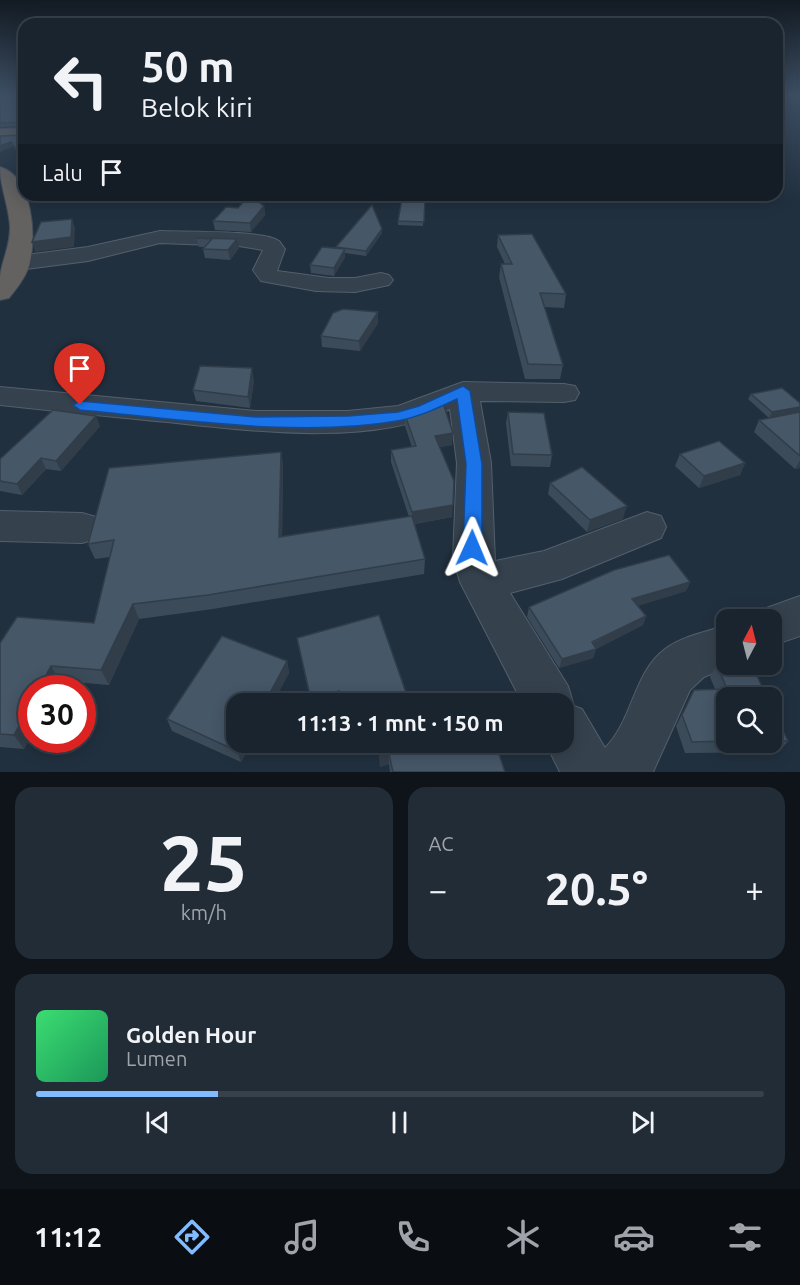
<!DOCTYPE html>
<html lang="id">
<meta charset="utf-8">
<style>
body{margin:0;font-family:Ubuntu,sans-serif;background:#222c37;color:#f1f3f6;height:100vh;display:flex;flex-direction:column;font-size:22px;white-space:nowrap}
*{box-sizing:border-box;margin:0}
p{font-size:20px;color:#9fa4aa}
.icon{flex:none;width:33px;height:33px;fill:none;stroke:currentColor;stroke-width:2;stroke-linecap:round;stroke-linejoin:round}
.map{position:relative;height:772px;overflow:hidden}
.sheet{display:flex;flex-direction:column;gap:15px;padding:15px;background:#0e141a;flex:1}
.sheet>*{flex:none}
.top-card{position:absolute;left:18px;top:18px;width:765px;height:183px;border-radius:18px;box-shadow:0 3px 15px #0003,0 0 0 2px #37414b;background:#19242f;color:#f1f3f6;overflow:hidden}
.needle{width:39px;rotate:7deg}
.buttons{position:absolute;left:716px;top:609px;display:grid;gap:12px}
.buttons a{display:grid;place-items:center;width:66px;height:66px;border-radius:12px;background:#19242f;box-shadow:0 3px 15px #0003,0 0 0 2px #37414b;font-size:30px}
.speed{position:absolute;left:18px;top:675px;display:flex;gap:12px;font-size:30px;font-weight:700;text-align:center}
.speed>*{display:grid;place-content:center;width:78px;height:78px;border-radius:50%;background:#19242f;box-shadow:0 3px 15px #0003,0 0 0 2px #37414b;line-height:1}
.speed .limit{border:9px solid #d22;background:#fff;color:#111}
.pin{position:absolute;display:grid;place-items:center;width:51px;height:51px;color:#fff;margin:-62px -26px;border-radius:50% 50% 50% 0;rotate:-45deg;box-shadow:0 0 6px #0007}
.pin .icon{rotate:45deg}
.me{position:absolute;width:66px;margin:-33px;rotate:1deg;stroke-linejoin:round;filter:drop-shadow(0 0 4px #0008)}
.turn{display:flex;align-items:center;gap:21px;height:126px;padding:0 24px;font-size:27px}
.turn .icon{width:78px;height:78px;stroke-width:2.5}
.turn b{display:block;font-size:42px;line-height:51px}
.then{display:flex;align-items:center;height:57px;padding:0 24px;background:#0003;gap:12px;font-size:22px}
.big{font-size:45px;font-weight:600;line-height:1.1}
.sheet .widget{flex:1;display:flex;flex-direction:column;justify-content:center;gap:9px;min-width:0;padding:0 21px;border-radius:18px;background:#222c37}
.sheet .dial{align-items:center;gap:0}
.dial b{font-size:78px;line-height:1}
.song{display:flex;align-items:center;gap:18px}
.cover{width:72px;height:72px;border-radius:9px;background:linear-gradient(135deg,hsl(140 70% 55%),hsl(150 70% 35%))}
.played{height:6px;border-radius:3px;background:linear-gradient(90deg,#80bcff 25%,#37414b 25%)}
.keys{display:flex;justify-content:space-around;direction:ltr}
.heat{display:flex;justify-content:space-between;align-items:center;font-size:33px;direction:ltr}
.sheet .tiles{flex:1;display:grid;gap:15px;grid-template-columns:1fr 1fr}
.widget:last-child{grid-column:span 2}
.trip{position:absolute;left:226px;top:693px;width:348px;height:60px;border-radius:18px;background:#19242f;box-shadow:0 3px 15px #0003,0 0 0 2px #37414b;font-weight:600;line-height:60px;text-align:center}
.dock{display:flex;height:96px;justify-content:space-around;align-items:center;background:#0a0e13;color:#9fa4aa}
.dock .icon{width:42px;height:42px}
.dock .on{color:#80bcff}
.dock b{font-size:27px;color:#f1f3f6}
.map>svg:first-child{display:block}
</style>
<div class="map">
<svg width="800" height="772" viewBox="0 0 800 772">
<rect width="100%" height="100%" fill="#21303f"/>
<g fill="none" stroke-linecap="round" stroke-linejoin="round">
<g stroke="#535f6c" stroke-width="2">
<g id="minor">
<path d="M160 231C182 232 265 230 279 241 280 242 284 248 285 249L277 271 329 278H355L381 273 389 275 393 280 389 285 355 292 316 291 261 281 253 270 263 250 239 246 160 243 88 261 18 270 10 268 7 263 10 258 18 256 88 247Z"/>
<path d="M463 382 564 384 575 386 579 393 575 400 564 402 480 401 491 463 495 561 544 551 647 512 661 516 666 527 661 538 562 579 510 593 568 686 574 706 582 709 605 748C633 720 633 673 665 649 682 636 707 632 726 625V664H735L704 677 690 690 653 772H560L545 742H564V704H523L460 582 453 558 457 463 450 409C371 447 252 431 167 422 112 417 56 411 0 405V387L256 411H348L398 406Z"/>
<polygon points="0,511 82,513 96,517 101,528 96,539 82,543 0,541"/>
<polygon points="800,596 800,636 771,646 771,620 751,620 755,612"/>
</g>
</g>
<g stroke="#404c59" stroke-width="2">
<g id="trunk">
<polygon points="24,128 24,138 0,139 0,129"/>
<path d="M0 167C33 176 37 238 29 266 25 278 17 288 9 298L0 300C0 292 0 284 0 277 2 259 10 248 10 227 9 206 0 187 0 167Z"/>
</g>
</g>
<use href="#minor" fill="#35424e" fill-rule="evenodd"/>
<use href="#trunk" fill="#646260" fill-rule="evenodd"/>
</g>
<g fill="#3c4b59">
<polygon points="0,94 24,94 24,126 0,127"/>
<polygon points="24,135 24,161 13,146 0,152 0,136"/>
<polygon points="425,199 423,226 398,225 398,221"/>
<polygon points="264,206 265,215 251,232 215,230 213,221 238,208"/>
<polygon points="382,229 382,233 366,256 345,253 345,257 334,276 311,273 310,265 336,248"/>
<polygon points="498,235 566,294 564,308 544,307 563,365 560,379 525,379 499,277 501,264 505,264 497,247"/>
<polygon points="197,238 237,239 239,248 230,260 205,258 203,249 204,247 199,247"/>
<polygon points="378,323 360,351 322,347 321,336"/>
<polygon points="254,380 250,408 196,401 193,390"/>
<polygon points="751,394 800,403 800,468 795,469 754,432 759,420 769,418 748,399"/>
<polygon points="508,412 552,455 550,467 511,466 506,423"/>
<polygon points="405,415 452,445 440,447 452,517 415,524 425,559 424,574 213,609 139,619 109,685 60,681 32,688 32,735 24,749 0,747 0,643 94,623 110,557 95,559 88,544 281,452 283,466 282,537 409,517 391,462 391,450 412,447 405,426"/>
<polygon points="100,426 61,471 46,469 22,495 0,491 0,459"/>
<polygon points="680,454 745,463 740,475 699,488 675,466"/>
<polygon points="550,483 623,519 587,532 548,494"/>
<polygon points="690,582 686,591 637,606 646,616 643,625 596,649 593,658 559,668 527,617 529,607"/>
<polygon points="297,638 410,704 311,704"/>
<polygon points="287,661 289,673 237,742 252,742 241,762 172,731 167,719"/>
<polygon points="752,664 726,698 726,742 771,742 771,705 788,741 779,752 685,753 676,726 694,690 715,689 710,677 717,665"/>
<polygon points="350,742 423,742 426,751 505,772 390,772 389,764 380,767 379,751 351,748"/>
</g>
<g fill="#313d49">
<polygon points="11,142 13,146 0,152 0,146"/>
<polygon points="264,206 265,215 251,232 250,223"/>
<polygon points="72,219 75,228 74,247 35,252 32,242"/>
<polygon points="382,229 382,233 366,256 366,251"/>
<polygon points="237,239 239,248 230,260 228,250"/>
<polygon points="345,249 345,257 334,276 334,268"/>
<polygon points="378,312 378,323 360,351 359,341"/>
<polygon points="252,368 254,380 250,408 248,397"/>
<polygon points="800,407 800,413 769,418 772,412"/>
<polygon points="96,416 100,426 61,471 56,461"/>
<polygon points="453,433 452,445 435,448 435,436"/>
<polygon points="281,452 283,466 282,552 279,537"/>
<polygon points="41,458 46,469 22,495 17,484"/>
<polygon points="800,460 800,468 795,469"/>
<polygon points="745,463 740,475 699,488 704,476"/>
<polygon points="453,505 452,517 412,524 412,512"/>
<polygon points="627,506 623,519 587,532 590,520"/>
<polygon points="690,582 686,591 628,609 632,599"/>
<polygon points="133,604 139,619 109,685 101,670"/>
<polygon points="646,616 643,625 594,650 596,649 593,658 559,668 562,659"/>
<polygon points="287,661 289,673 273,704 264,704"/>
<polygon points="51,666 60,681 56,688 39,688"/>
<polygon points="339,691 341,704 311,704 311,700"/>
<polygon points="32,702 32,735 24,749 14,735"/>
<polygon points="242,742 252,742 241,762 237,751"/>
<polygon points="388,749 389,764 380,767 379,752"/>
</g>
<g fill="#465768" stroke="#313d49" stroke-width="1.5">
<polygon points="0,94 24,94 24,122 0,123"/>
<polygon points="24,135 24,158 11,142 0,146 0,136"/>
<polygon points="249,195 264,206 250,223 213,221 226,207 238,208"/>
<polygon points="402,198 425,199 424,222 398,221"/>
<polygon points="372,205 382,229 366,251 336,247"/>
<polygon points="72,219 71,237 32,242 41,222"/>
<polygon points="532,234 566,294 540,293 563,365 528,364 501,264 512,264 498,235"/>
<polygon points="197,238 237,239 228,250 203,249 212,239"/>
<polygon points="322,247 345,249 334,268 310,265"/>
<polygon points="343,309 378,312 359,341 321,336 333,313"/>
<polygon points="200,366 252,368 248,397 193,390"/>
<polygon points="782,388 800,403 800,407 772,412 751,394"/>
<polygon points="443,403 453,433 435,436 454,481 453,505 412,512 391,450 416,446 405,415"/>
<polygon points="53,410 96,416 56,461 41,458 17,484 0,481 0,459"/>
<polygon points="508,412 544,413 552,455 513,454"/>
<polygon points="800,412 800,456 759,420"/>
<polygon points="719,441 745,463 704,476 680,454"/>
<polygon points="281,452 279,537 412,516 425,559 208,595 133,604 101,670 51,666 39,688 32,688 32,702 14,735 0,734 0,643 17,617 94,623 114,540 88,544 109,468"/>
<polygon points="582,467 627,506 590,520 550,483"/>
<polygon points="669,555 690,582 632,599 646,616 592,642 596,649 562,659 529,607 614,570"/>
<polygon points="379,615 410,704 342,704 339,691 311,700 297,638"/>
<polygon points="222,636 287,661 264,704 237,704 237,742 242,742 237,751 167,719"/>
<polygon points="726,661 726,664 752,664 767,698 726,698 726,741 692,742 682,715 694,690 727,689 717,665"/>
<polygon points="771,705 788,741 771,741"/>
<polygon points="381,742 423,742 426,751 459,742 495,742 505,772 393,772 388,749 379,752"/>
</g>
<linearGradient id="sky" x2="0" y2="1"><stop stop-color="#121a23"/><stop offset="0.47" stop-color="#3d4e63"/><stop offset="1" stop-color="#3d4e63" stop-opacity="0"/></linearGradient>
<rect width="800" height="202" fill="url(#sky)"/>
<path fill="#1a73e8" stroke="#114b97" stroke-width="1.5" d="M463 386 470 391 482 464V548L479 553 472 555 466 553 463 548 466 464 457 399C438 408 419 417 397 421 299 438 179 419 80 410L73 405 80 401 256 417 348 416 398 412 419 406Z"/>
</svg>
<div class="buttons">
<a><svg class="needle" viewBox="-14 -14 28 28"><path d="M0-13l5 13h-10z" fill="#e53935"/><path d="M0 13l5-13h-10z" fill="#9fa4aa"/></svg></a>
<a><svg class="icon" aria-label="search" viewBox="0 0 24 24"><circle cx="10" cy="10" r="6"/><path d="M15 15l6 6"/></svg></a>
</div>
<div class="speed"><div class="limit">30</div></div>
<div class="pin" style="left:80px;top:405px;background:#d93025"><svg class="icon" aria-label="arrive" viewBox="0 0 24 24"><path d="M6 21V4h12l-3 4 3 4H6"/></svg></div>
<svg class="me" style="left:472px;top:548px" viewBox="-20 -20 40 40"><path d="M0-17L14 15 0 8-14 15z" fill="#1a73e8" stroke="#fff" stroke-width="4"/></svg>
<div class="trip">11:13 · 1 mnt · 150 m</div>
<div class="top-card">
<div class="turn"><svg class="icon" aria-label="left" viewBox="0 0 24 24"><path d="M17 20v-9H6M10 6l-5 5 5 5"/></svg><div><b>50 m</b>Belok kiri</div></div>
<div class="then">Lalu<svg class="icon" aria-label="arrive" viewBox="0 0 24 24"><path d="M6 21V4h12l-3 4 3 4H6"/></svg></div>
</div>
</div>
<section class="sheet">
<div class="tiles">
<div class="widget dial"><b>25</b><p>km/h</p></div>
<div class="widget"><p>AC</p>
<div class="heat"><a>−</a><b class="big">20.5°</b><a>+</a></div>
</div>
<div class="widget">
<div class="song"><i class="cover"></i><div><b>Golden Hour</b><p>Lumen</p></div></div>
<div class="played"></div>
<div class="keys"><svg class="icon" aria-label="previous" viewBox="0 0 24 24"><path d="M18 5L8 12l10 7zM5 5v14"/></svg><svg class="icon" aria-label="pause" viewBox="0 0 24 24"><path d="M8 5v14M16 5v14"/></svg><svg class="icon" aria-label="next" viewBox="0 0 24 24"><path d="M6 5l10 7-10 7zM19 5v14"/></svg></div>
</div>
</div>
</section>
<nav class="dock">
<b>11:12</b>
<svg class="icon on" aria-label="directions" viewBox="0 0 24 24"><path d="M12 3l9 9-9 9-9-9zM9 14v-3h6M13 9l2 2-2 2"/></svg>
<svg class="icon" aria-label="music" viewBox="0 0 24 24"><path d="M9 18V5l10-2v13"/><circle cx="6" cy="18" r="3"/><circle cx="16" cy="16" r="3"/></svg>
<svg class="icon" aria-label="phone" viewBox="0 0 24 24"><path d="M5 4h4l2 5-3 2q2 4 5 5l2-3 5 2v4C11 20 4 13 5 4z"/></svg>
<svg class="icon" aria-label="climate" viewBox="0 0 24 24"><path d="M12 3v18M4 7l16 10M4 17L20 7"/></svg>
<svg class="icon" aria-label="car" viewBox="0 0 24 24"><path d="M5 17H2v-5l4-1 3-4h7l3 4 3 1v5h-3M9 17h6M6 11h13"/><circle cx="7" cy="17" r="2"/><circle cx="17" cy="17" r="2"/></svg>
<svg class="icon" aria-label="filters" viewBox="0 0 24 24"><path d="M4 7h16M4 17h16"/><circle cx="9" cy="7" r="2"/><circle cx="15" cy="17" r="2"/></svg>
</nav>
